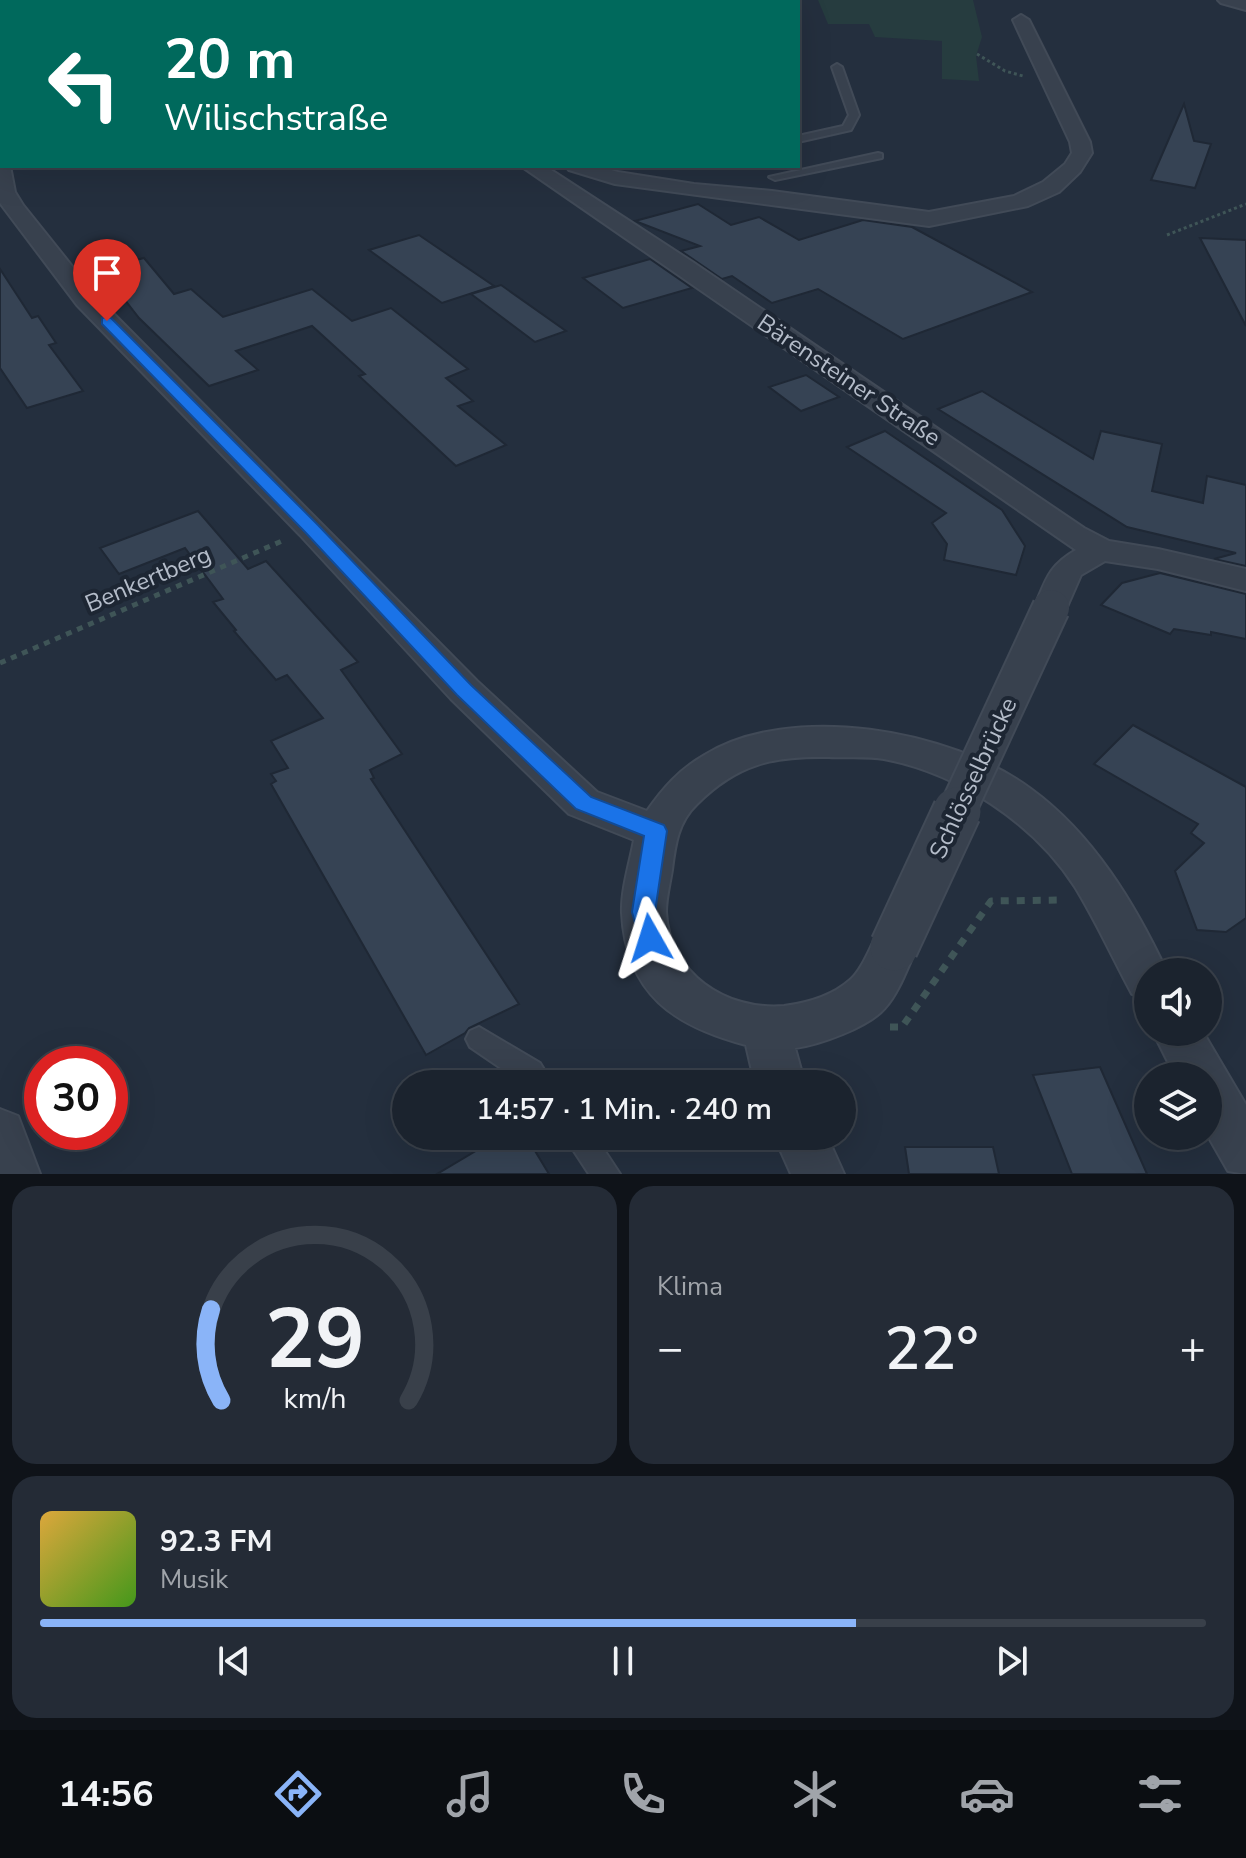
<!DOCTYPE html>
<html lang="de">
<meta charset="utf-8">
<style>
body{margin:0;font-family:"Nunito Sans",sans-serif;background:#242b36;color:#f1f3f6;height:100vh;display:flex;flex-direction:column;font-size:30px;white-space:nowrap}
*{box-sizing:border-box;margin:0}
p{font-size:26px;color:#a0a4aa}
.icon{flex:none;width:44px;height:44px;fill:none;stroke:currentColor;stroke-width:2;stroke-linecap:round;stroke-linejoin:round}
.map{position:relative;height:1174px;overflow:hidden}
.side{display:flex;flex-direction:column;gap:12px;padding:12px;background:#0f1319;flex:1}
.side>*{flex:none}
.top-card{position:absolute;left:0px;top:0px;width:800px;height:168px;box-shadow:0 8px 32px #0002,0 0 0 2px #39404a;background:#00695c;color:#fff;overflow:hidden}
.controls{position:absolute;left:1134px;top:958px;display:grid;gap:16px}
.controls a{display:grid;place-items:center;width:88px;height:88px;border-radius:50%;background:#1b232e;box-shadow:0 8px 32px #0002,0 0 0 2px #39404a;font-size:40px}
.speed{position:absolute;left:24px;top:1046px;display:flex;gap:16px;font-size:40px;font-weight:700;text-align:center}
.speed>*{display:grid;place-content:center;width:104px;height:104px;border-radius:50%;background:#1b232e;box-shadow:0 8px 32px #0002,0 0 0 2px #39404a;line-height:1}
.speed .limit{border:12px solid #d22;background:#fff;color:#111}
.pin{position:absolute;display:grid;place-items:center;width:68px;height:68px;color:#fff;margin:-82px -34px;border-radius:50% 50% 50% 0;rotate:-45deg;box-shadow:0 0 8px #0007}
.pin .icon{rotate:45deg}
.me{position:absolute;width:88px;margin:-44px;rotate:354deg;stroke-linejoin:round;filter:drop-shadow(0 0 6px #0008)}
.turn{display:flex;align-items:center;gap:28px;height:168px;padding:0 32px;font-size:36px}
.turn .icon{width:104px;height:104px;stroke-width:2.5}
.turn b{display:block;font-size:56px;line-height:68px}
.big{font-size:60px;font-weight:600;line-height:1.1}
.side .widget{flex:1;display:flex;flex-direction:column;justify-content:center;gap:12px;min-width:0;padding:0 28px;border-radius:24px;background:#242b36}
.side .dial{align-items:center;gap:0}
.dial svg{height:208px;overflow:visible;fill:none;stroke:#39404a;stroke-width:7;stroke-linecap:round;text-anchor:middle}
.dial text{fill:#f1f3f6;stroke:none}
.song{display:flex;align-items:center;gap:24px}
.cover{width:96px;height:96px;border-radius:12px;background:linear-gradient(135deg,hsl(40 70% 55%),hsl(100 70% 35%))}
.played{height:8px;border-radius:4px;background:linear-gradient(90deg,#8ab4f8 70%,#39404a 70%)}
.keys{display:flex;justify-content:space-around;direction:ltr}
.heat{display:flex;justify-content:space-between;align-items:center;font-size:44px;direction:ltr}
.side .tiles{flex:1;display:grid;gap:12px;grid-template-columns:1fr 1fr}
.widget:last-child{grid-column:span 2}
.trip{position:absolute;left:392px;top:1070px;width:464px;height:80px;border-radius:40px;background:#1b232e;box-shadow:0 8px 32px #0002,0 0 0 2px #39404a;font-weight:600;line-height:80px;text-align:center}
.menu{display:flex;height:128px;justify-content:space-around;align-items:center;background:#0b0e12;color:#a0a4aa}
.menu .icon{width:56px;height:56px}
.menu .active{color:#8ab4f8}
.menu b{font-size:36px;color:#f1f3f6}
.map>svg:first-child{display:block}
</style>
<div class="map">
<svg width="1246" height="1174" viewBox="0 0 1246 1174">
<rect width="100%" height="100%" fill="#242f3e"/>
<polygon fill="#263c3f" points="818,0 973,0 982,37 976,56 979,81 942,79 942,41 875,37 869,24 828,24"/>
<g fill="#364354" stroke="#1f2835" stroke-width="2">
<polygon points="1184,104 1194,141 1211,144 1195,188 1151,180"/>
<polygon points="698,204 731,225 759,217 799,240 863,220 912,227 1032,292 903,339 818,289 772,303 732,276 722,279 681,251 700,246 635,221"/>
<polygon points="419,235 494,286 442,303 369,250"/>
<polygon points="1200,238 1246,240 1246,326"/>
<polygon points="144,258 174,294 191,289 223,317 312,289 352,321 391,308 468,369 446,378 473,401 458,406 506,445 456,466 359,376 365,374 312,326 236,351 258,370 209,386 139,318 101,269"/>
<polygon points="650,259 692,288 623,308 583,278"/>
<polygon points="0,269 32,318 38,316 56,343 49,345 83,391 27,408 0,368"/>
<polygon points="501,285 566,331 535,342 471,294"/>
<polygon points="806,375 839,397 801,411 769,387"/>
<polygon points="982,391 1093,459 1101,431 1162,444 1152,491 1203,503 1207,476 1246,485 1246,566 1214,559 1236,553 1127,527 938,409"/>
<polygon points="885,431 1002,510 1025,546 1016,575 944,560 947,544 932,523 946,513 847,447"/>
<polygon points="198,511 248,569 266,561 358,662 341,670 402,754 370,770 374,778 371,779 519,1004 469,1028 465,1033 426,1055 271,784 276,781 271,774 288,768 271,741 323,718 287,675 276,680 234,631 236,630 213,602 223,599 185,548 119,574 100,548"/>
<polygon points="1160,573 1246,594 1246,639 1211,632 1211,635 1174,629 1170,634 1101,605 1122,583"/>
<polygon points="1133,725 1246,787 1246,918 1226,932 1197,930 1175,871 1204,843 1191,833 1198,824 1094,764"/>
<polygon points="1100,1067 1147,1174 1072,1174 1033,1075"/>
<polygon points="501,1136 526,1136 549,1174 437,1174"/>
<polygon points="905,1147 993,1147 999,1174 909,1174"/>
</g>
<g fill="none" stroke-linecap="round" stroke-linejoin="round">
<g stroke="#414a57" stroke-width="4">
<g id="lane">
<polygon points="837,64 842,67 859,115 851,130 798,142 798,136 843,126 849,115 832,67"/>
<polygon points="878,153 882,154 882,158 775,180 769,177"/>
<polygon points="479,1027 540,1063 553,1084 524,1084 470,1047 466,1039 470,1031"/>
<polygon points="564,1136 595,1136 620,1174 589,1174"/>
</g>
</g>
<g stroke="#414a57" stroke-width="4">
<g id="street">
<polygon points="103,0 119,0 102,2"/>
<polygon points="277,0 293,0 295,2 279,2"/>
<polygon points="1218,0 1246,0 1246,10 1221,3"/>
<polygon points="0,9 2,10 2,20 0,19"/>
<polygon points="1021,15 1029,20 1090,142 1092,153 1080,172 1059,192 1028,206 929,226 615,184 569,170 566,166 598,166 618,172 694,184 772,191 929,212 1014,196 1043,182 1065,164 1072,153 1070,142 1013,20"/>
<path d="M0 160 2 166H10L15 192 23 205 95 295 477 681 597 792 647 811C663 788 679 770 703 756 790 701 952 730 1031 789 1093 834 1135 904 1167 972H1148V1000L1132 994C1113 959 1096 921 1075 887 1034 823 958 773 884 759 866 756 847 758 829 757 774 756 738 763 697 804 678 822 675 845 672 870 670 883 666 898 666 912 669 973 726 1011 784 1006 807 1003 832 996 850 980 862 970 870 947 878 933L894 928 910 933 917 947C908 966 899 993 885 1008 869 1027 819 1045 795 1048L805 1084H755L746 1045C674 1026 626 994 622 913 621 890 630 862 634 840L569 814 451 699 300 535 77 305 0 203Z"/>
<path d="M521 166H545L694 263 1084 528 1109 541 1158 549 1246 569V591L1158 569 1105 561 1081 575 1063 616 1051 619 1039 616 1034 608C1046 580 1048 566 1076 550Z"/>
<polygon points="1153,1032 1203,1032 1246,1105 1246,1174 1228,1171 1208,1136 1208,1076 1175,1076"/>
<polygon points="0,1109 18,1116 40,1174 0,1174"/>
<polygon points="774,1136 827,1136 844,1174 791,1174"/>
</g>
</g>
<g stroke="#3f5557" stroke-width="3" stroke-dasharray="3 3" stroke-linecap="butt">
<polyline points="977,54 1005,71 1023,76"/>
<polyline points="1167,235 1246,204"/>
</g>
<polyline stroke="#3f5557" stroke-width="5" stroke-dasharray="6 6" stroke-linecap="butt" points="0,663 282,541"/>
<polyline stroke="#3f5557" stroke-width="7" stroke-dasharray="8 8" stroke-linecap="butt" points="890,1027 902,1027 991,901 1063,900"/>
<use href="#lane" fill="#38414e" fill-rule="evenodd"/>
<use href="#street" fill="#38414e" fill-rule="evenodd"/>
<g stroke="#414a57" stroke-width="40" stroke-linecap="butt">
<polyline id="street-bridge-far1" points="956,813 1051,608"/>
</g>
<g stroke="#414a57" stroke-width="51" stroke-linecap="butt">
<polyline id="street-bridge" points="894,947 957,811"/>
</g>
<use href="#street-bridge-far1" stroke="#38414e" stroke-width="36"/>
<use href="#street-bridge" stroke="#38414e" stroke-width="47"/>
</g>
<polygon fill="#1a73e8" stroke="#114b97" stroke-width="2" points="107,317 111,318 317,524 471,685 591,797 664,825 667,831 655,912 662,938 658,945 650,948 641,945 632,912 644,836 576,809 457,695 305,532 102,324 102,318"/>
<g text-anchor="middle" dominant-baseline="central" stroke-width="8" stroke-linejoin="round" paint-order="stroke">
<g font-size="24" fill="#b4bcc9" stroke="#1d2633">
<text transform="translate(849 380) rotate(34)">Bärensteiner Straße</text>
<text transform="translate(148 579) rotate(-23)">Benkertberg</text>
<text transform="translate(973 778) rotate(-65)">Schlösselbrücke</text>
</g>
</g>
</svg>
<div class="controls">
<a><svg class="icon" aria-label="sound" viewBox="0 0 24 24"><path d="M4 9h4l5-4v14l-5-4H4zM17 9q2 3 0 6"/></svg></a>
<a><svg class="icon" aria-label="layers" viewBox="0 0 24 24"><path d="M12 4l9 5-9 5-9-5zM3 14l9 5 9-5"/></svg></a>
</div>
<div class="speed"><div class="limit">30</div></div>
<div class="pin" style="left:107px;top:321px;background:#d93025"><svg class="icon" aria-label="arrive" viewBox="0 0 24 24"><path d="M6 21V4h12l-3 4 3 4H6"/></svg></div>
<svg class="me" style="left:650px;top:938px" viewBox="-20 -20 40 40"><path d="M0-17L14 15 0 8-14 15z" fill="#1a73e8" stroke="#fff" stroke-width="4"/></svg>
<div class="trip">14:57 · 1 Min. · 240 m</div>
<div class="top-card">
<div class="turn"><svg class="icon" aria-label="left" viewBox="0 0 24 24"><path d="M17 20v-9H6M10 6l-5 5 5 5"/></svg><div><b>20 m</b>Wilischstraße</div></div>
</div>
</div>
<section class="side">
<div class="tiles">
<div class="widget dial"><svg viewBox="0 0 100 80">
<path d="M14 69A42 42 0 1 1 86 69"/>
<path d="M14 69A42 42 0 0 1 10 34" stroke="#8ab4f8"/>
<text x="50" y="56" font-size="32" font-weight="700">29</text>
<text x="50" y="72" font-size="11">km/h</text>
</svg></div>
<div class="widget"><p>Klima</p>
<div class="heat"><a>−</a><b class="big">22°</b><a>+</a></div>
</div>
<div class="widget">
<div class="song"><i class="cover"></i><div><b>92.3 FM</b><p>Musik</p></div></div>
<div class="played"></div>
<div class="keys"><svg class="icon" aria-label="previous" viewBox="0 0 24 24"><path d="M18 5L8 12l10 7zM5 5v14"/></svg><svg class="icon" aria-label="pause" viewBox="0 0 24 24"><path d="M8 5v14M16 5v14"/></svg><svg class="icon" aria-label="next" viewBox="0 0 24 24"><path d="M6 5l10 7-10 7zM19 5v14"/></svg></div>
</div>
</div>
</section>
<nav class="menu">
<b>14:56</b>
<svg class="icon active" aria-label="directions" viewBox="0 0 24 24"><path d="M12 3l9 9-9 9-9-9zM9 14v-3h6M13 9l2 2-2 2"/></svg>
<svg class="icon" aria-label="music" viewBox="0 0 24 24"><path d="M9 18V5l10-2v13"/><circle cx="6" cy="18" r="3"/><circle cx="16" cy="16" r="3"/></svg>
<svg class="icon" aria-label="phone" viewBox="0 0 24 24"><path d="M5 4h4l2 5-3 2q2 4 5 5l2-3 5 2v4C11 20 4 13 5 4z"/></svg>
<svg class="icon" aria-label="climate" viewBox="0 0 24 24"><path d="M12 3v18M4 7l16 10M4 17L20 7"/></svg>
<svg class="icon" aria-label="car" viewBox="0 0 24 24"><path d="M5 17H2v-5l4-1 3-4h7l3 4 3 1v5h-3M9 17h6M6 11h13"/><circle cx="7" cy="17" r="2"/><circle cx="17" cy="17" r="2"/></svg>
<svg class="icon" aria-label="filters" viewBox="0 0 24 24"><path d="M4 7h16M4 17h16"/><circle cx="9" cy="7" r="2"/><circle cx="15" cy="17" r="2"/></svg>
</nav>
